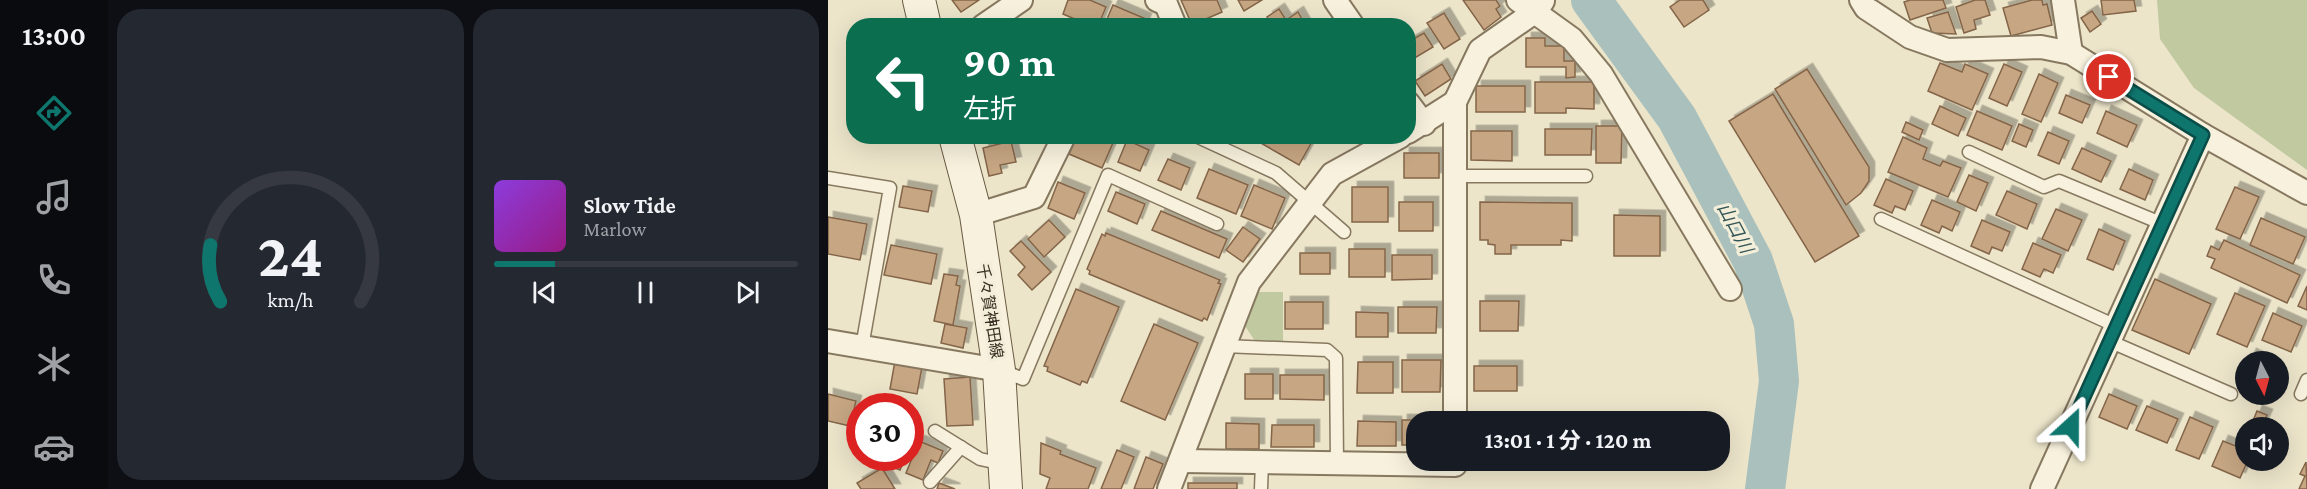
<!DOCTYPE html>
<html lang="ja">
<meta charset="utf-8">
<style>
body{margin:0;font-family:"Crimson Pro","Noto Sans JP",serif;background:#242831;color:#f1f3f6;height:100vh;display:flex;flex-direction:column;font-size:22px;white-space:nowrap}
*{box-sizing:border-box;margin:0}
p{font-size:20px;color:#9ea1a6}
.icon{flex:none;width:33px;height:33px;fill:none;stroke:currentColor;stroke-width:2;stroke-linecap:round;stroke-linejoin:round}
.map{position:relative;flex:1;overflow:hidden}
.sheet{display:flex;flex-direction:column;gap:9px;padding:9px;background:#0d0f14;width:720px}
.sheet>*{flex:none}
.top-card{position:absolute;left:18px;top:18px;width:570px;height:126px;border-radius:24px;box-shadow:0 6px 24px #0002;background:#0b6e4f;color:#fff;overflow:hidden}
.needle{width:39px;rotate:174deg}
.fabs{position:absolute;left:1407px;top:351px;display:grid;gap:12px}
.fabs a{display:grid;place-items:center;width:54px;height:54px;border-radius:50%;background:#171b24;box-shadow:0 6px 24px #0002;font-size:30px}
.speed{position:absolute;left:18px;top:393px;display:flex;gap:12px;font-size:30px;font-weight:700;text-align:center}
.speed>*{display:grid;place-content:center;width:78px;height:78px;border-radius:50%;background:#171b24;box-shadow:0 6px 24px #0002;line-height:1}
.speed .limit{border:9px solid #d22;background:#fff;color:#111}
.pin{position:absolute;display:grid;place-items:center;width:51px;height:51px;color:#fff;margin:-26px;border:3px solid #fff;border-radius:50%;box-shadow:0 2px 6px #0007}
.me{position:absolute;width:66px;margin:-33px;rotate:24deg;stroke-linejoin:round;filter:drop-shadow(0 0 4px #0008)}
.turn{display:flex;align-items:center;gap:21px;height:126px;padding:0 18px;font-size:27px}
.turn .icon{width:78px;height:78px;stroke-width:2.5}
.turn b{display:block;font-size:42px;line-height:51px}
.sheet .widget{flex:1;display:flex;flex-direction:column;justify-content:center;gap:9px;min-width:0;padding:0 21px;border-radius:24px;background:#242831}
.sheet .dial{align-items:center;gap:0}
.dial svg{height:156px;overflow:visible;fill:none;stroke:#363941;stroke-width:7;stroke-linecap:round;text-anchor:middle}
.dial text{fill:#f1f3f6;stroke:none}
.song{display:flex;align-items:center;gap:18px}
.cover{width:72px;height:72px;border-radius:9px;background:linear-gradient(135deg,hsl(270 70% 55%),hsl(310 70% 35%))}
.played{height:6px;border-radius:3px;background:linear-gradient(90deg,#0f766e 20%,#363941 20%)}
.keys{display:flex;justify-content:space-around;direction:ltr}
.sheet .tiles{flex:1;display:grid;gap:9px;grid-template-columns:repeat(2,1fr)}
.trip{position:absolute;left:578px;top:411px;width:324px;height:60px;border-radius:24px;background:#171b24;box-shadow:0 6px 24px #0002;font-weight:700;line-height:60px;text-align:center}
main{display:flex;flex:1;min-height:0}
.menu{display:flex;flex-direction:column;width:108px;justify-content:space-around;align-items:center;background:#090b0e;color:#9ea1a6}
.menu .icon{width:42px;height:42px}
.menu .current{color:#0f766e}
.menu b{font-size:27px;color:#f1f3f6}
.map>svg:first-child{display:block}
</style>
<main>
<nav class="menu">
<b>13:00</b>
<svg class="icon current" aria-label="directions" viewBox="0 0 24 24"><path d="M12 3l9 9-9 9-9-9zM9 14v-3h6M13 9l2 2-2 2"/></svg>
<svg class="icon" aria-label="music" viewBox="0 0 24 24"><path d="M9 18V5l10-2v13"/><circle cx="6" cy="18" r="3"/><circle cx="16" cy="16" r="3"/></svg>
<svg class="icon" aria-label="phone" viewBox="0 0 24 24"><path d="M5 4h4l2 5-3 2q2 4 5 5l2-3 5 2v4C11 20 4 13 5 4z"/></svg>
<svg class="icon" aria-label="climate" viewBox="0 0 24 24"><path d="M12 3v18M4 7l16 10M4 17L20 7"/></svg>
<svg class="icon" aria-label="car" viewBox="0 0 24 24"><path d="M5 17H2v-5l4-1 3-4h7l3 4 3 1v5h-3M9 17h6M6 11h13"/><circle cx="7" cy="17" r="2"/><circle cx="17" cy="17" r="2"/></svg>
</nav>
<section class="sheet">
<div class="tiles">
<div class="widget dial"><svg viewBox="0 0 100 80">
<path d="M14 69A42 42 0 1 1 86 69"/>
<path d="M14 69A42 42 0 0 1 9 40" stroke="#0f766e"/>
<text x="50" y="56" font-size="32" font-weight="700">24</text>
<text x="50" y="72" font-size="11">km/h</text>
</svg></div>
<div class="widget">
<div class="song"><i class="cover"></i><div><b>Slow Tide</b><p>Marlow</p></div></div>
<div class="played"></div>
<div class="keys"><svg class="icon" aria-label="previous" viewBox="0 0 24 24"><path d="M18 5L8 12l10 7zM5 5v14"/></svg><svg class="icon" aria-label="pause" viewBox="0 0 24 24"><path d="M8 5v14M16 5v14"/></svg><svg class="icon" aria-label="next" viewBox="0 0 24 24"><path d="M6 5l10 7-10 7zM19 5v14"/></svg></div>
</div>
</div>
</section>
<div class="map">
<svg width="1479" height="489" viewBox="0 0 1479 489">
<defs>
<filter id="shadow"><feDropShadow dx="5.5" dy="-5.5" stdDeviation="0" flood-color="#0004"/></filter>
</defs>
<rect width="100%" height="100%" fill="#ece5ca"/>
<g fill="#c0c99f">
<polygon points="1329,0 1479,0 1479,170 1366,88 1332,39"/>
<polygon points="429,292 455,292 455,341 427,341 415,323"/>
</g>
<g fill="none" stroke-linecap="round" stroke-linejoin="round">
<polyline stroke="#aac0bc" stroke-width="40" points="763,0 849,118 925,261 946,324 951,381 937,489"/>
</g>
<g fill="#c6a683" stroke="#846548" stroke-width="1.5" filter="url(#shadow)">
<polygon points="124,0 151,0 133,12"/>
<polygon points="240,0 262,0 278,7 270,26 263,26 235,14"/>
<polygon points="353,0 389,0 394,12 364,25"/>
<polygon points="410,0 434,0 416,11"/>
<polygon points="635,0 668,0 672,6 668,9 673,17 656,30"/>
<polygon points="852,0 875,0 881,10 856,27 842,7"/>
<polygon points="1082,0 1115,0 1118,8 1082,20 1076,2"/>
<polygon points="1147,0 1157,0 1162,15 1146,20 1148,29 1136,33 1128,7"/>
<polygon points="1204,0 1214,0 1215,5 1219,4 1224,25 1183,36 1175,8"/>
<polygon points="1273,0 1306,0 1308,11 1275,15"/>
<polygon points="285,5 318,19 315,26 276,26"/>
<polygon points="451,9 458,20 470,12 478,26 444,26 439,17"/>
<polygon points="1264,11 1273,24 1262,32 1253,18"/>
<polygon points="1120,12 1128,34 1104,33 1099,18"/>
<polygon points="616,13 632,39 616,49 599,23"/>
<polygon points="596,33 605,47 580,62 580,42"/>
<polygon points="698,38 717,38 717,46 736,46 736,61 747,61 747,77 738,78 738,67 698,67"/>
<polygon points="1112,63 1134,72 1137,64 1160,74 1144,110 1100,91"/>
<polygon points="614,64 623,79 597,96 587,81"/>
<polygon points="1176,64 1194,72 1179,106 1161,98"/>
<polygon points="979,69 1041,167 1041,181 1033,193 1018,205 947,89"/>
<polygon points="1211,74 1230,83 1213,122 1194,114"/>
<polygon points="707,82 766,82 766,109 738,108 738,113 707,113"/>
<rect x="648" y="86" width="49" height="26"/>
<polygon points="945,94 1031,236 987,262 901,121"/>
<polygon points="1238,95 1262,105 1254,123 1231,113"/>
<polygon points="1112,106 1138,118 1130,136 1104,124"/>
<polygon points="1149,111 1184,126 1174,150 1139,135"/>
<polygon points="1278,111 1309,125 1299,147 1269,133"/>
<polygon points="1078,122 1095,130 1091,140 1074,132"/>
<polygon points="1191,124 1205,130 1198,147 1184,141"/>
<polygon points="768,126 794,126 793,163 768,163"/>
<polygon points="717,129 764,129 763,155 717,155"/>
<polygon points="643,131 684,131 684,161 643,160"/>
<polygon points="1220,132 1241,141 1231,164 1210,155"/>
<polygon points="249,136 288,136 274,168 241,154"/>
<polygon points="435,136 484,136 486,138 471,165 431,142"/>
<polygon points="1075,137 1099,148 1095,159 1112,166 1115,161 1133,168 1120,197 1060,172"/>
<polygon points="299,140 321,150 312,171 290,162"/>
<polygon points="183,141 188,162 172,165 174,173 161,176 155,148"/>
<polygon points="1254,148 1283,161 1273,182 1244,169"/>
<rect x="576" y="153" width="35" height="25"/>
<polygon points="340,159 362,168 353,190 330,180"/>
<polygon points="381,169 420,185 408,214 369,198"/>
<polygon points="1301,169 1325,180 1317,200 1292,189"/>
<polygon points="1141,175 1160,183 1148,211 1129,202"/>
<polygon points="1058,179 1085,191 1077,210 1067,206 1064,213 1046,205"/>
<polygon points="230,182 257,193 246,219 220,208"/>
<polygon points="426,185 457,198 444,229 413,216"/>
<polygon points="75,186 104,191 100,212 71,207"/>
<rect x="524" y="187" width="36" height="35"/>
<polygon points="1407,187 1431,197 1412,239 1388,229"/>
<polygon points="1179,191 1209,204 1199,229 1168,215"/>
<polygon points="288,192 317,204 309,224 280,211"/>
<polygon points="1104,200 1132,212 1124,231 1114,226 1111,233 1093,225"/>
<rect x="571" y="202" width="34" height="29"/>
<polygon points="652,202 744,203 744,241 733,240 733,245 683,245 683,254 667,254 667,245 660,244 660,240 652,240"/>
<polygon points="1228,209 1254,220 1240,251 1214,239"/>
<polygon points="333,211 399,239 391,258 324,230"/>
<polygon points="786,215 832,216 832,256 786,256"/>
<polygon points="0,217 39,224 32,260 0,254"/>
<polygon points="1433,218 1477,237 1465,264 1422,245"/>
<polygon points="221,220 237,237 216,257 200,239"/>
<polygon points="1154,220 1182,232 1174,251 1164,247 1161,254 1143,246"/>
<polygon points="415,227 432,239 415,262 398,250"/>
<polygon points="1271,229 1297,241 1285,270 1259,259"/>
<polygon points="278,233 392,280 390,283 393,284 379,320 376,318 374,321 261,274 262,271 259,269 274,234 277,236"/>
<polygon points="1396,240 1472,275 1459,303 1383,268 1387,259 1379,256 1383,246 1391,250"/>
<polygon points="193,241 223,272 204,290 190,275 197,267 182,251"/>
<polygon points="1205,243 1233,255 1225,273 1216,269 1212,277 1194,269"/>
<polygon points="63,245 109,254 103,284 56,275"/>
<rect x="521" y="249" width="36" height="28"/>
<rect x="472" y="253" width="30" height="21"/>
<polygon points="564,255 604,255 604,279 564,280"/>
<polygon points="116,274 130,276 128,285 132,286 125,325 106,321"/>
<polygon points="1327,279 1383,304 1361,354 1304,330"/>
<polygon points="1479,286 1479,310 1470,306"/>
<polygon points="248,289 291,307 259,383 254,381 252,385 219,371 220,367 216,366"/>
<polygon points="1407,293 1437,306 1419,347 1389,334"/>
<polygon points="652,301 691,301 690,331 652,331"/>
<rect x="457" y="302" width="38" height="27"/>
<polygon points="570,307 609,307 608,333 570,333"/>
<polygon points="528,312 560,313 560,337 528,337"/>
<polygon points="1445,313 1474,326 1463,352 1434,340"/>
<polygon points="117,324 139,328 135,348 113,343"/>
<polygon points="326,324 370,343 337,420 293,401"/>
<polygon points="1423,354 1439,362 1419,362"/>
<polygon points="574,360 613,360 612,392 574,392"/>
<polygon points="67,361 94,367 89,394 62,389"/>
<polygon points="530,362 565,362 565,393 529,393"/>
<rect x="646" y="366" width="43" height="25"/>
<polygon points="1418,366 1418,384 1411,381"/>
<rect x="417" y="374" width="28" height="25"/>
<polygon points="452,375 496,375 496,400 452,399"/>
<polygon points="142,377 145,425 119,426 116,379"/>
<polygon points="0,394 28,401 22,426 0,421"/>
<polygon points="1281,394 1309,406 1299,429 1271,417"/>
<polygon points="1319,406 1350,419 1339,443 1308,430"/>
<polygon points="1429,411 1439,415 1433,428 1422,428"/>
<polygon points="1362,417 1385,427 1371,459 1348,450"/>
<polygon points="574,420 612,420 612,422 588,422 588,445 574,445"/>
<polygon points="530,421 568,422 568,446 529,446"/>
<polygon points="398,423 431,424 431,449 398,449"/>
<polygon points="444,425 486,425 486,447 443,447"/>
<polygon points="91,441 115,451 110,463 103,460 95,480 78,473"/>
<polygon points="1395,441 1418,450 1418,460 1420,460 1412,478 1384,466"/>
<polygon points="213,443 233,451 232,454 268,468 260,489 218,489 222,478 212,474"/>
<polygon points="289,450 306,457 293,489 273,489"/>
<polygon points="318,457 335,464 325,489 306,489"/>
<polygon points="42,458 77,458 72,470"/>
<polygon points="1478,462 1479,489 1471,489 1477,476 1472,474"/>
<polygon points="54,468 67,489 33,489 29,483"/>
<polygon points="111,483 127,489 109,489"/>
<rect x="360" y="483" width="49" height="6"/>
</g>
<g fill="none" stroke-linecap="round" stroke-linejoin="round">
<g stroke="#877860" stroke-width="15">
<g id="lane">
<polyline points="368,136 448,173 516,232"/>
<polyline points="1141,152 1216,187 1231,181 1335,224"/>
<polyline points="627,176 758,176"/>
<polyline points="0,178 62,188 34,347"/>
<polyline points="1053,219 1288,326"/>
<polyline points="1281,341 1403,394"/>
<polyline points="395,346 499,350 508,358 509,463"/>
<polyline points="173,370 195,379 280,175 389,224"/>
<polyline points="1473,394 1479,380"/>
<polyline points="107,431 152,459 175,464"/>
<polyline points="102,482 133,447"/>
<polyline points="433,489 434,462"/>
</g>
</g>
<g stroke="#877860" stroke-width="26">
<g id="street">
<polyline points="329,0 338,4 347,26"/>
<polyline points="507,0 525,26"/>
<polyline points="690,0 744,39 773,74 902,289"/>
<polyline points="1033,0 1038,8 1082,37 1119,50 1213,47 1243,53 1375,135 1479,193"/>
<polyline points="1235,0 1243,53"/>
<polyline points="155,26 193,0"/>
<polyline points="627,102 627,422"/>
<polyline points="580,103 596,124"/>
<polyline points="580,132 627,102 652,50 708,11 715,1"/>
<polyline points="148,215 206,197 236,136"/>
<polyline points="0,341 171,370"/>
<polyline points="354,461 627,465 627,460"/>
<polyline points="341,489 421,282 504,174 573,136"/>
<polyline points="1214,489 1375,135"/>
</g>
</g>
<g stroke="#695a43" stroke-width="34">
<g id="secondary">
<polyline points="91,0 97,26"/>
<polyline points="127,136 148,215 171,370 178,489"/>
</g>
</g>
<use href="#lane" stroke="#f7f1dd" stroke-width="12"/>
<use href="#street" stroke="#f7f1dd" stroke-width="22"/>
<use href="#secondary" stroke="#f7f1dd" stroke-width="32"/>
</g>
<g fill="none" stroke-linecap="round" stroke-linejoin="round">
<g stroke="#0a4d48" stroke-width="15">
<polyline id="route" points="1243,426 1375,135 1281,77"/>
</g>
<use href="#route" stroke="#0f766e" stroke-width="10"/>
</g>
<g text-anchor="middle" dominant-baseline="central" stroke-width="6" stroke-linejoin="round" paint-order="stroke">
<g font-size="16" fill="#392f22" stroke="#f3eed9">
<text transform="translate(162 311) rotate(81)">千々賀神田線</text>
</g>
<g font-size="18" font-style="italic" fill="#335657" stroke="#f3eed9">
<text transform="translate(907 228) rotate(62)">山口川</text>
</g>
</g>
</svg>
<div class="fabs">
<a><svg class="needle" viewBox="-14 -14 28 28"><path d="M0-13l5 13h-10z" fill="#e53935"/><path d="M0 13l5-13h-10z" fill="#9ea1a6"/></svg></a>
<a><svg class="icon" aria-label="sound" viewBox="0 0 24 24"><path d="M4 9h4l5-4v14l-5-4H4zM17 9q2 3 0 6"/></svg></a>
</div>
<div class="speed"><div class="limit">30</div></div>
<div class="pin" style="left:1281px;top:77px;background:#d93025"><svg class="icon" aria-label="arrive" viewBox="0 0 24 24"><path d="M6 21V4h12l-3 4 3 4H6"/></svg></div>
<svg class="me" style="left:1243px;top:426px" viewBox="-20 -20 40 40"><path d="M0-17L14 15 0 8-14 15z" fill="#0f766e" stroke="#fff" stroke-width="4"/></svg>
<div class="trip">13:01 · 1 分 · 120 m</div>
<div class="top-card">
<div class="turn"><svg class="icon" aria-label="left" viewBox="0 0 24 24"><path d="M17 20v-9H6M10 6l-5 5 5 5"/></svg><div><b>90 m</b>左折</div></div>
</div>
</div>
</main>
